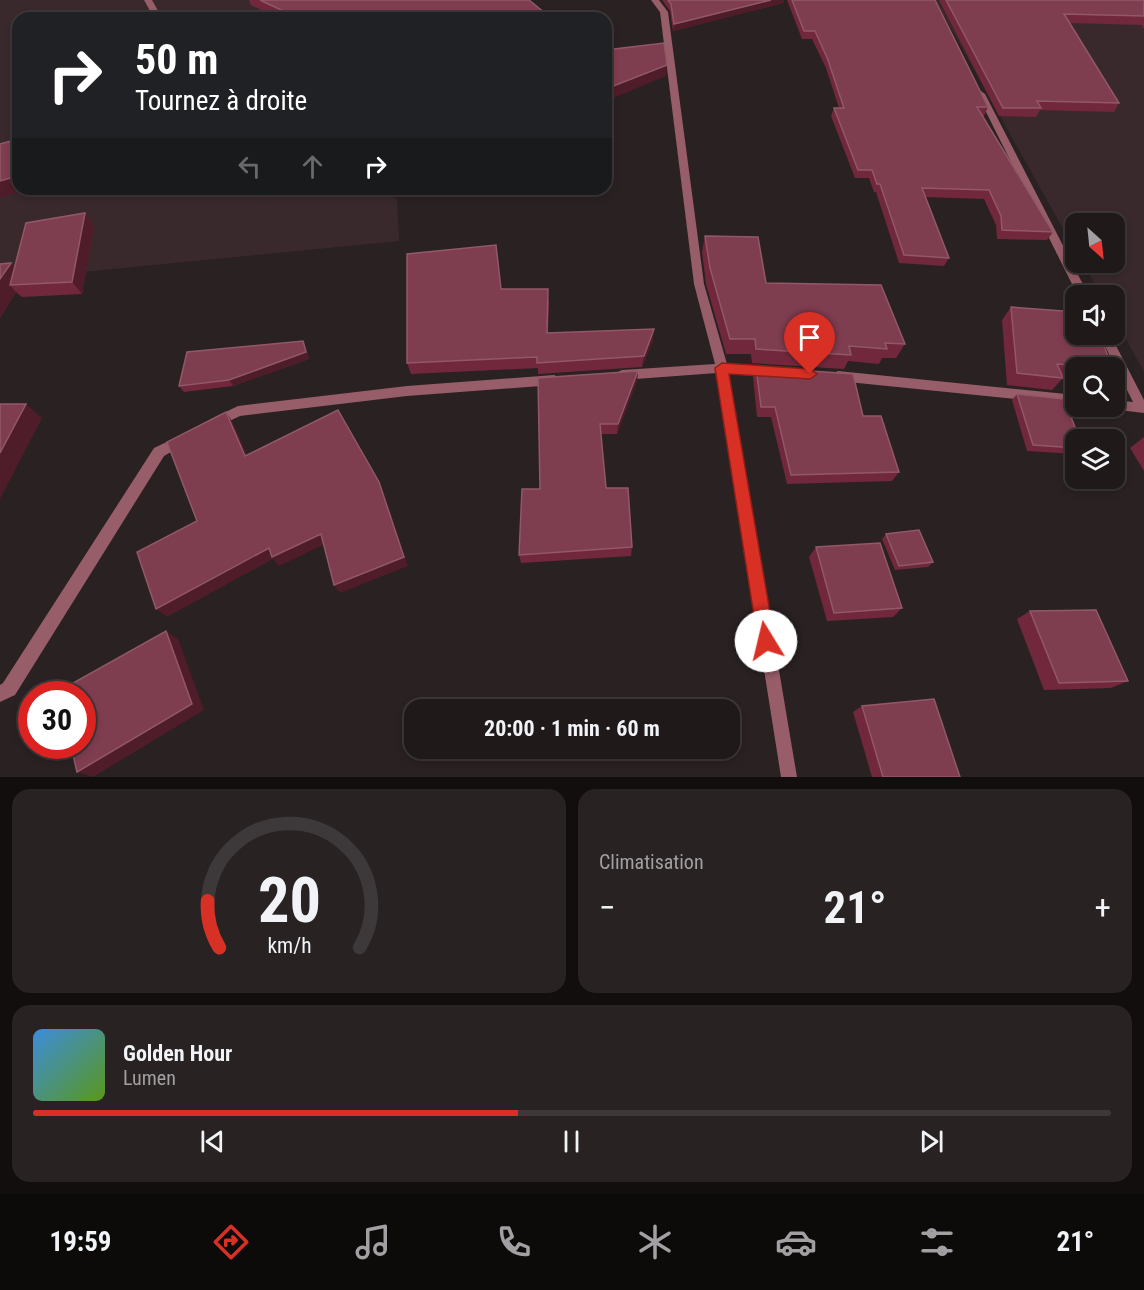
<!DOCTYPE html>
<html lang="fr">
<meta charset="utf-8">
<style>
body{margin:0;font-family:"Roboto Condensed",sans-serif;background:#282223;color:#f1f3f6;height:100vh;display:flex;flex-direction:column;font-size:22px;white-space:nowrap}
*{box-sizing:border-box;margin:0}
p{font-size:20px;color:#a2a0a2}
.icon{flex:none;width:33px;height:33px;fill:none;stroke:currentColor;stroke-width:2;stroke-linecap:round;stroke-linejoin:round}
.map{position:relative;height:777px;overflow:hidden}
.details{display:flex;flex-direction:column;gap:12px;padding:12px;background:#120e0e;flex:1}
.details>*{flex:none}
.banner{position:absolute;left:12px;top:12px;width:600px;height:183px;border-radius:18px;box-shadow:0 3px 9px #0003,0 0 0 2px #3d3839;background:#202124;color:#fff;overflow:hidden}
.needle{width:39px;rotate:153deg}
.tools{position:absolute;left:1065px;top:213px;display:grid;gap:12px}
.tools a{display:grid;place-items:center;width:60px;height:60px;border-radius:12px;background:#20191a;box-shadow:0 3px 9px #0003,0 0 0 2px #3d3839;font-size:30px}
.speed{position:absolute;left:18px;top:681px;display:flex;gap:12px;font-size:30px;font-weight:700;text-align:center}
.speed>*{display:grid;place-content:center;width:78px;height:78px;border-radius:50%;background:#20191a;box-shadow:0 3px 9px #0003,0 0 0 2px #3d3839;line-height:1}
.speed .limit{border:9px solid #d22;background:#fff;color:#111}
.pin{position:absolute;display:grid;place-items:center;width:51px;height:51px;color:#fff;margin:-62px -26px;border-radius:50% 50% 50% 0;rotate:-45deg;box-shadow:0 0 6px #0007}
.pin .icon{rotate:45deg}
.me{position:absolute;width:66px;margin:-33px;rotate:351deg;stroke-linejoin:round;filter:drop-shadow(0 0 4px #0008)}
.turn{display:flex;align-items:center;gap:21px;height:126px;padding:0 24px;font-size:27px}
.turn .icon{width:78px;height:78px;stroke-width:2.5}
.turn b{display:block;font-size:42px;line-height:51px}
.lanes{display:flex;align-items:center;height:57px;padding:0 24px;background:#0003;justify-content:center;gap:30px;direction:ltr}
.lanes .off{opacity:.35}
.big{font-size:45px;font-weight:700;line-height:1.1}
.details .widget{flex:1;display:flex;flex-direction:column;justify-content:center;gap:9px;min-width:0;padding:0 21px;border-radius:18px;background:#282223}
.details .dial{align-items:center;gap:0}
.dial svg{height:156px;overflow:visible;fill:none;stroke:#3d3839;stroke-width:7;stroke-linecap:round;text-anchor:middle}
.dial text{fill:#f1f3f6;stroke:none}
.song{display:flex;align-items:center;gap:18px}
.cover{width:72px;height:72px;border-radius:9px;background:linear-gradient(135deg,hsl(210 70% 55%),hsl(90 70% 35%))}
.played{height:6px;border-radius:3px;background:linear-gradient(90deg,#d93025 45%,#3d3839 45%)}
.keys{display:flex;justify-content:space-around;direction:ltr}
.heat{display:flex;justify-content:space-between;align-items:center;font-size:33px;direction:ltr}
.details .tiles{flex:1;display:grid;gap:12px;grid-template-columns:1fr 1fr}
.widget:last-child{grid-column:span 2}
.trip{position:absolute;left:404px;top:699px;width:336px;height:60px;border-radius:18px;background:#20191a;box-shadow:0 3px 9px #0003,0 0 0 2px #3d3839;font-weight:700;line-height:60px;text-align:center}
.dock{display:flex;height:96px;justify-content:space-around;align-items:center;background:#0d0a0a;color:#a2a0a2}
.dock .icon{width:42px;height:42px}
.dock .on{color:#d93025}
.dock b{font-size:27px;color:#f1f3f6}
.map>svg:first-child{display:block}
</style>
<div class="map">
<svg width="1144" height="777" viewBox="0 0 1144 777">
<rect width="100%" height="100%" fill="#2a2122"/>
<g fill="#39292c">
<polygon points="0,0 399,0 403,18 18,18 18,189 389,189 397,200 399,241 0,280"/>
<polygon points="935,0 1144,0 1144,372 1115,319 1114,296 1101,295 1083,263 1114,262 1114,224 1076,224 1075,250"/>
</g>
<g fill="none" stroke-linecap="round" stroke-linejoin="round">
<polygon fill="#975d68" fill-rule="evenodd" points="144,0 152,0 162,18 154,18"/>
<g fill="#975d68" fill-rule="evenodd">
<polygon points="651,0 659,0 668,12 704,284 727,364 770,366 774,368 776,371 774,374 770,376 729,373 797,777 781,777 717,373 622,380 618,378 616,375 618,372 622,370 715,364 694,284 660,12"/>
<polygon points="981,91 985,94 1089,296 1078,296 977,94"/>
<polygon points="1099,334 1110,334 1144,400 1144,413 1110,409 1109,406 1114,406 1114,400 1133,402"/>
<polygon points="838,371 1076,395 1076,405 838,381 834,379 832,376 834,373"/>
<polygon points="554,375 558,377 560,380 558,383 554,385 407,396 240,416 215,428 211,427 209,423 211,419 238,406 407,386"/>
<polygon points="181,435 185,436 187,440 185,444 164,456 15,695 0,702 0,685 3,683 154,448"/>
</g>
</g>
<g fill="#71283d">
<polygon points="249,0 529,0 551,18 278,18 251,5"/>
<polygon points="662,0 784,0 783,3 673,31 670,11"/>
<polygon points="787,0 935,0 988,107 984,116 982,116 1053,232 1047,240 997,239 996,225 984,199 925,197 949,258 944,266 899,263 876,192 874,192 869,178 855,178 831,116 834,108 839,108 826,68 812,39 802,39"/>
<polygon points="939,0 1144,0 1144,29 1142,25 1069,23 1119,103 1114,112 1040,110 1036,117 999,116"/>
<polygon points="85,213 94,226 82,294 22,297 16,292 0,318 11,263 14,267"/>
<polygon points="705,236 766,283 905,344 896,358 882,358 879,364 848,361 844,369 752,363 751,354 726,354 706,284 702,252"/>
<polygon points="501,289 549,300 548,333 653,340 642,367 538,374 538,368 411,374 407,363"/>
<polygon points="1011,307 1113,368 1076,368 1076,378 1062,377 1063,378 1052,390 1007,385 1002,320"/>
<polygon points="303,341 306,348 309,359 233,386 184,392 179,386"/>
<polygon points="756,367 863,416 899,472 892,481 787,484 771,417 757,417 753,377"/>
<polygon points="638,371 637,381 617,434 601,434 606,488 632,547 631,556 521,563 519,555 540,489"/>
<polygon points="1017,394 1076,440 1076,454 1027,451 1012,400"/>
<polygon points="1144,437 1144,471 1130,448"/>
<polygon points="886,534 933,562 928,567 895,570 882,539"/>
<polygon points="816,547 902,608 893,617 827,621 809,557"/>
<polygon points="1030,611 1128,681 1111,688 1044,690 1017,619"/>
<polygon points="862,706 960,777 872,777 853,712"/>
</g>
<g fill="#4f1c2a">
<polygon points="771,0 784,0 783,3 673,31 674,24"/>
<polygon points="473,14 474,18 458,18"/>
<polygon points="667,65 666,76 606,101 606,89"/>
<polygon points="18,176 18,189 28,189 0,198 0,181"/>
<polygon points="158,189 169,189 160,191"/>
<polygon points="253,189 290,189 257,198"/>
<polygon points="85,213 94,226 82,294 72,282"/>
<polygon points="11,263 24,279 10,285 16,292 0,318 0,279"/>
<polygon points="654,329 653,340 642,367 644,356"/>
<polygon points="303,341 306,348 309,359 233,386 229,380"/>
<polygon points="638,371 637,381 617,434 618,424"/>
<polygon points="26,404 42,418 0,499 0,453"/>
<polygon points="226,412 233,423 252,466 245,456"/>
<polygon points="379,482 383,492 408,566 340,593 334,585"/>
<polygon points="321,534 327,543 279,566 273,559 167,617 156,609 269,548"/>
<polygon points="166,631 178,639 204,710 93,777 77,772"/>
</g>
<g fill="#7f3d50" stroke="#915869" stroke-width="1.5">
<polygon points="260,0 529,0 551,18 479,18 473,14 458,18 298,18"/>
<polygon points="668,0 771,0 674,24 671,4"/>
<polygon points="792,0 935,0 988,107 977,107 1053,232 1002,230 1001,216 989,190 922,188 949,258 904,255 880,184 877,184 872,170 858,170 834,108 844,108 828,60 815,31 804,31"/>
<polygon points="946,0 1144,0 1144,16 1064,14 1119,103 1037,101 1041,108 1003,108"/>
<polygon points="664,43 667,65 606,89 606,50"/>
<polygon points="18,139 18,176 0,181 0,144"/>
<polygon points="85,213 72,282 10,285 26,223"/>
<polygon points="705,236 758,237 766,283 881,285 905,344 885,343 887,349 849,346 851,355 756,349 755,339 730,339 710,268"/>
<polygon points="496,245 501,289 548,289 547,333 654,329 644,356 537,363 537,357 407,363 407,254"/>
<polygon points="11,263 0,279 0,264"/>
<polygon points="1011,307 1076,312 1076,334 1099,334 1113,368 1057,364 1063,378 1017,373"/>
<polygon points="303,341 306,352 229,380 179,386 187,352"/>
<polygon points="756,367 853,374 863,416 881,416 899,472 791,475 775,407 761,407"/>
<polygon points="638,371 618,424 600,424 606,488 628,488 632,547 519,555 522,489 540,489 538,378"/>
<polygon points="1017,394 1064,399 1080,440 1076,440 1076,448 1033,445"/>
<polygon points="0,404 26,404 0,453"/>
<polygon points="338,410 379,482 404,557 334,585 321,534 272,557 269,548 156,609 137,552 197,521 167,442 226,412 245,456"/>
<polygon points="919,530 933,562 899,566 886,534"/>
<polygon points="880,543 902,608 834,613 816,547"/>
<polygon points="1096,610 1128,681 1059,683 1030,611"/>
<polygon points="166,631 192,704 77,772 71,746 82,746 82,694 58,694 57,692"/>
<polygon points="934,699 960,777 883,777 862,706"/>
</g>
<polygon fill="#d93025" stroke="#8d1f18" stroke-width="1.5" points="722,363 810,369 817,374 810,379 729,374 775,641 773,647 766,649 760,647 758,641 715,368"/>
</svg>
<div class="tools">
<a><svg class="needle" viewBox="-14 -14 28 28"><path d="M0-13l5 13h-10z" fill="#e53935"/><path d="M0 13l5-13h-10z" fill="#a2a0a2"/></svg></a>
<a><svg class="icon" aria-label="sound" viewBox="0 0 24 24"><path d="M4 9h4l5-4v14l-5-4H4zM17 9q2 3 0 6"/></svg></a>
<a><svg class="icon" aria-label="search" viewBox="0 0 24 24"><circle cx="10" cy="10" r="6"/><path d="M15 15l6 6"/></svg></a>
<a><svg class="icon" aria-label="layers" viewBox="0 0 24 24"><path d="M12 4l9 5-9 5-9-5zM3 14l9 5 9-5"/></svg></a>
</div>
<div class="speed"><div class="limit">30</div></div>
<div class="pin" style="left:810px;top:374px;background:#d93025"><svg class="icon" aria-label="arrive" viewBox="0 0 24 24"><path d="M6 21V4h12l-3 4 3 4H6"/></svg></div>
<svg class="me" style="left:766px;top:641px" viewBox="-20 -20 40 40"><circle r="19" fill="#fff"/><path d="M0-13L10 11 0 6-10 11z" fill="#d93025"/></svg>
<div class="trip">20:00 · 1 min · 60 m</div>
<div class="banner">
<div class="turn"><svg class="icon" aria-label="right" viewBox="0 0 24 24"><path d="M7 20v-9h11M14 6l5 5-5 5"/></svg><div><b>50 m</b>Tournez à droite</div></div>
<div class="lanes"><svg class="icon off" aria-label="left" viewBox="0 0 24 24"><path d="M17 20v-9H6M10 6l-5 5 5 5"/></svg><svg class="icon off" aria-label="ahead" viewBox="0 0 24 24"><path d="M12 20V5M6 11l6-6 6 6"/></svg><svg class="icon" aria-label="right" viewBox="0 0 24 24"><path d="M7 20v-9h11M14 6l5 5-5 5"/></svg></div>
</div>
</div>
<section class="details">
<div class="tiles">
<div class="widget dial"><svg viewBox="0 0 100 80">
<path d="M14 69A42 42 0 1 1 86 69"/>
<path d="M14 69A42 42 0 0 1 8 45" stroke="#d93025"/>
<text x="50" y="56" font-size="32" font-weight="700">20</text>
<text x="50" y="72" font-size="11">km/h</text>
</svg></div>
<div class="widget"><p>Climatisation</p>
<div class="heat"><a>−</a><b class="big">21°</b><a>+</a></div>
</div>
<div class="widget">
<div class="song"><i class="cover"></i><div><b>Golden Hour</b><p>Lumen</p></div></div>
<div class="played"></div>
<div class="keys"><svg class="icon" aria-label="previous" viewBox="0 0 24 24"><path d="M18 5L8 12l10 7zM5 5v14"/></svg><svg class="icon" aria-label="pause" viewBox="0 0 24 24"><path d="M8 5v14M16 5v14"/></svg><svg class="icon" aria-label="next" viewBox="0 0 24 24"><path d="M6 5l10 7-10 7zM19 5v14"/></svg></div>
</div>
</div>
</section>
<nav class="dock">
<b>19:59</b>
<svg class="icon on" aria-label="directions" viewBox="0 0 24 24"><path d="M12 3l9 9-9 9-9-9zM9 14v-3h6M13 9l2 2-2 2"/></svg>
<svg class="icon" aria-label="music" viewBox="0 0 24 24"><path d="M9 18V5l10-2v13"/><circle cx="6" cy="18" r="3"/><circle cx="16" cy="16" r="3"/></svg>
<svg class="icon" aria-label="phone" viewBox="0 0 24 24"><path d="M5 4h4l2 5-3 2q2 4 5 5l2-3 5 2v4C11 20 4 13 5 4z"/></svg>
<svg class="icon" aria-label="climate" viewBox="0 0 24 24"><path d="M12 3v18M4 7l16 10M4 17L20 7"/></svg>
<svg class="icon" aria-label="car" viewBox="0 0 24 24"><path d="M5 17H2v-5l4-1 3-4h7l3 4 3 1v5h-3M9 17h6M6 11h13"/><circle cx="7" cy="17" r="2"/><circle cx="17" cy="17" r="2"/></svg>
<svg class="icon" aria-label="filters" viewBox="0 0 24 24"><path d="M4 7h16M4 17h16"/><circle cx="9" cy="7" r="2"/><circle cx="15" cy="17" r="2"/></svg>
<b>21°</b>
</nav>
